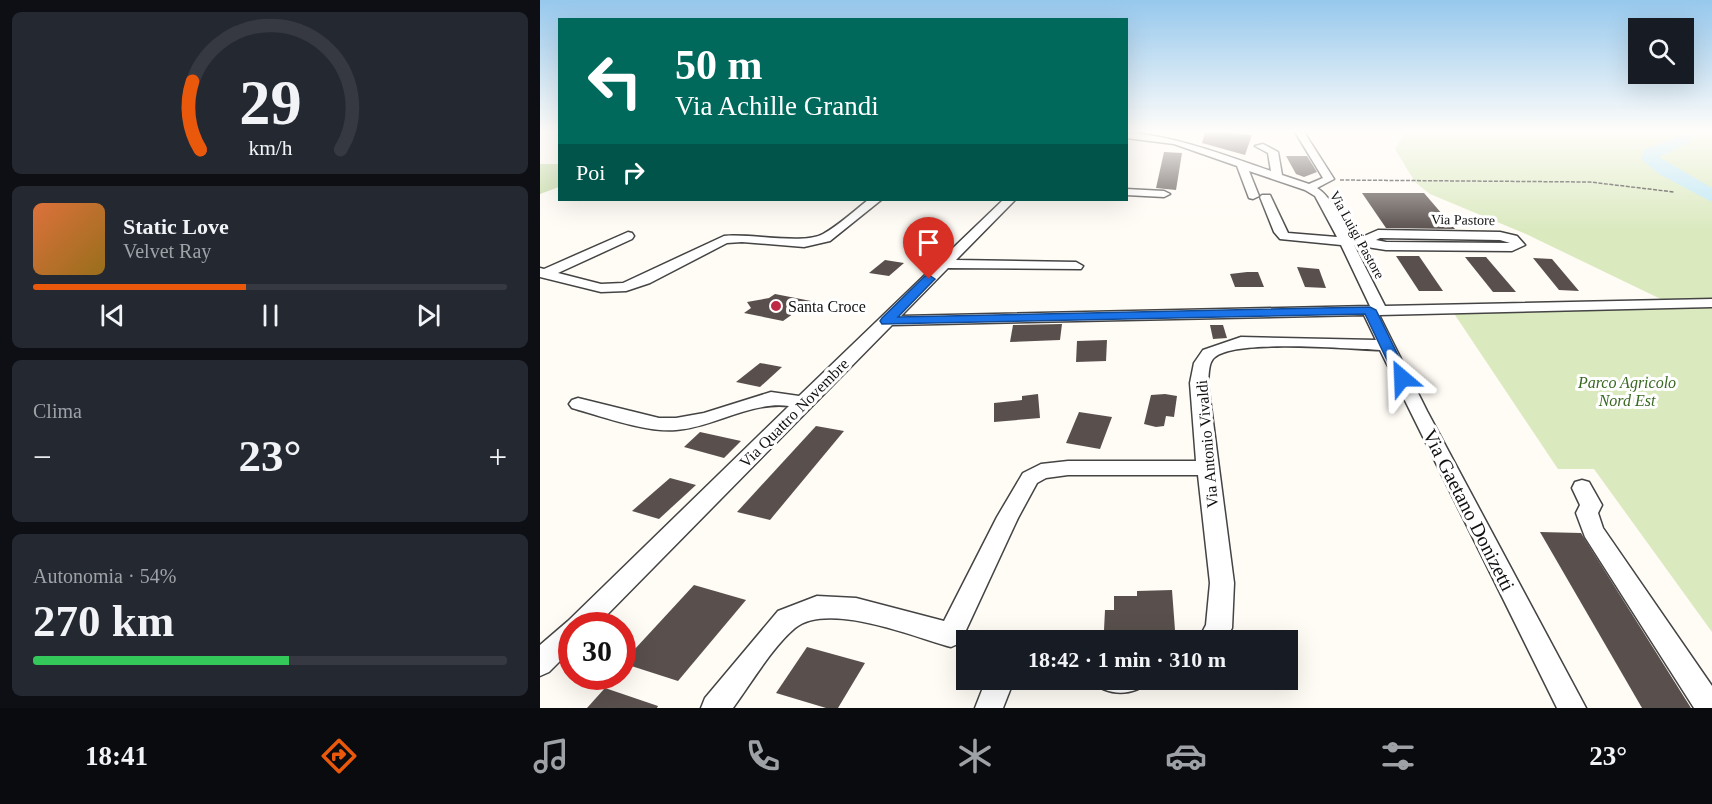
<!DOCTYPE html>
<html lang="it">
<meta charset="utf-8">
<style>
body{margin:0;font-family:Georgia,serif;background:#242831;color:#f1f3f6;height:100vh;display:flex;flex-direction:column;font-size:22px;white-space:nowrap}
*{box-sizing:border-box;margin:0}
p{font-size:20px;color:#9ea1a6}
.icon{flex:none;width:33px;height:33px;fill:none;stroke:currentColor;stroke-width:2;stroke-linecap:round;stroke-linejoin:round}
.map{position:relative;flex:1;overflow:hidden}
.sheet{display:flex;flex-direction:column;gap:12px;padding:12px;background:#0d0f14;width:540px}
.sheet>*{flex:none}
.guide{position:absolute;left:18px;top:18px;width:570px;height:183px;border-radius:0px;box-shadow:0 6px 24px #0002;background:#00695c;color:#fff;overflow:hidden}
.tools{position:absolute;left:1088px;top:18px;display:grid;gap:12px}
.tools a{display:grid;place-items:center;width:66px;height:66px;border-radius:0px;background:#171b24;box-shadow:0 6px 24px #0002;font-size:30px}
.speed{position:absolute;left:18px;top:612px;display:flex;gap:12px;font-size:30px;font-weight:700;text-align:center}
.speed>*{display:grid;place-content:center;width:78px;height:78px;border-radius:50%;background:#171b24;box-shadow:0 6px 24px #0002;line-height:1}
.speed .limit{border:9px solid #d22;background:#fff;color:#111}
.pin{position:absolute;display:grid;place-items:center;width:51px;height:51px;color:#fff;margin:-62px -26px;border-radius:50% 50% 50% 0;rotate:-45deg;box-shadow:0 0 6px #0007}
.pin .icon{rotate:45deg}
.me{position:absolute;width:66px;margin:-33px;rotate:334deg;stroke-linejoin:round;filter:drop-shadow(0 0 4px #0008)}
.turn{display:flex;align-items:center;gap:21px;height:126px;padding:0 18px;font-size:27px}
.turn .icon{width:78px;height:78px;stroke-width:2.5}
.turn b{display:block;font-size:42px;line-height:51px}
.then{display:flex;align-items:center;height:57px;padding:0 18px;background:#0003;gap:12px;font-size:22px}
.big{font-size:45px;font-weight:700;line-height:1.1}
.sheet .tile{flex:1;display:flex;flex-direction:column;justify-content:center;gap:9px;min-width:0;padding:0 21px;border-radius:9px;background:#242831}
.sheet .dial{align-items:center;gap:0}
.dial svg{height:156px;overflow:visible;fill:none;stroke:#363941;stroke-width:7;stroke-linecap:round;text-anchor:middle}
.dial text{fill:#f1f3f6;stroke:none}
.song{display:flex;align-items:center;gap:18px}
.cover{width:72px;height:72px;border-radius:9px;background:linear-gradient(135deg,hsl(20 70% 55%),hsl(40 70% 35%))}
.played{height:6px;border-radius:3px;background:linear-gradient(90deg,#ea580c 45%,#363941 45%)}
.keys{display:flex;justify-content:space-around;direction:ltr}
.heat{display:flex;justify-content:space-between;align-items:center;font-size:33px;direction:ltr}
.charge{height:9px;border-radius:4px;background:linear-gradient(90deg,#34c759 54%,#363941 0)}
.trip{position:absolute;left:416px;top:630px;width:342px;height:60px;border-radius:0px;background:#171b24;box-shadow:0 6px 24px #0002;font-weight:700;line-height:60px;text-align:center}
.dock{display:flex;height:96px;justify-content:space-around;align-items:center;background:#090b0e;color:#9ea1a6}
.dock .icon{width:42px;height:42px}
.dock .current{color:#ea580c}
.dock b{font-size:27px;color:#f1f3f6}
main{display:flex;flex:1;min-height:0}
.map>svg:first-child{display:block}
</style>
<main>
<section class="sheet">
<div class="tile dial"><svg viewBox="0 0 100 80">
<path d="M14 69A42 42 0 1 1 86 69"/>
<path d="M14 69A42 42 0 0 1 10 34" stroke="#ea580c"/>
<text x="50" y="56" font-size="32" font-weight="700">29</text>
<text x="50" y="72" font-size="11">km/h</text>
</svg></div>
<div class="tile">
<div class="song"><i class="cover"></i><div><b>Static Love</b><p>Velvet Ray</p></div></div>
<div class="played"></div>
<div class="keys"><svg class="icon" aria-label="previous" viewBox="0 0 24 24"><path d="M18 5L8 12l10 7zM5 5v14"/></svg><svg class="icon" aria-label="pause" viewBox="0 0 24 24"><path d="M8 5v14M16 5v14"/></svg><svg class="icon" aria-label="next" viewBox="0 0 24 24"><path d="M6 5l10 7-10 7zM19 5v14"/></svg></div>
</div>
<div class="tile"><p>Clima</p>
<div class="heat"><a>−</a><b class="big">23°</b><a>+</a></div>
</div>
<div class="tile"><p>Autonomia · 54%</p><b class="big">270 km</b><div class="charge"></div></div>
</section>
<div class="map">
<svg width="1172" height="708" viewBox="0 0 1172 708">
<rect width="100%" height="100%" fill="#fffbf5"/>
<polygon fill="#dae9be" points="865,132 1172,132 1172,632 1054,469 1018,469 913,312 1129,303 986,234 890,194 875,182 855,149"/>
<polygon fill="#c0d99e" points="0,164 19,164 19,187 0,194"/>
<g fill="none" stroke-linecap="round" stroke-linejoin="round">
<polygon fill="#bbe6f5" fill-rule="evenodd" points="1141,132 1157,132 1150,142 1119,157 1172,188 1172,202 1119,174 1101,159 1104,150 1138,136"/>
</g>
<g fill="#59504d">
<polygon points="665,132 681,132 712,135 705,155 662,143"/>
<polygon points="624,152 642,153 636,190 616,188"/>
<polygon points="746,156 767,156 777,172 764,177 756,174"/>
<polygon points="822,193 884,193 915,229 846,228"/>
<polygon points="856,256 879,256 903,291 879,291"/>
<polygon points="925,257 946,257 976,292 953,292"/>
<polygon points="993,258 1012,259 1039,291 1019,290"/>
<polygon points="345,260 364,263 349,276 329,273"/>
<polygon points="757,267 779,269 786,288 765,287"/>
<polygon points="707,272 718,272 724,287 695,287 690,274"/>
<polygon points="235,294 271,301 243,321 204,313 211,308 207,302 229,298"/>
<polygon points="522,324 520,340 470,342 473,325"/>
<polygon points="670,325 683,325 687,338 673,339"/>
<polygon points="567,340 566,361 536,362 537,341"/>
<polygon points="220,363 242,367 220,387 196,382"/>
<polygon points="498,394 500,418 454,422 454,403 482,400 482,396"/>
<polygon points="625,394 637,396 634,417 626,416 624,426 616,427 604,424 611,395"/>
<polygon points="539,412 572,417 560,449 526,443"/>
<polygon points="276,426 304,431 230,520 197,512"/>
<polygon points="160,432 201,441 184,458 144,447"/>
<polygon points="130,478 156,485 119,519 92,511"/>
<polygon points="1000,532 1041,533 1151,708 1102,708"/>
<polygon points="154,585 206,600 138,681 82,663"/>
<polygon points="632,590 635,630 564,630 565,610 574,610 574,596 597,596 597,591"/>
<polygon points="267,647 325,663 298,708 286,708 236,693"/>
<polygon points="65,688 118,706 117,708 47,708"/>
</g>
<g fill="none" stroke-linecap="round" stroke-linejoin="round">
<g stroke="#444" stroke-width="3">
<g id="minor">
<path d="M586 132C638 137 682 154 731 171L728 153 715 146 723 144 738 152 742 175 769 184 783 178 755 132H764L794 179 777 188C793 198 801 221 810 237H822L838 230 960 232 977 236 985 245 972 251 846 250 814 245 845 306 1172 299V307L839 315 887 411 1046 708H1017L840 350C808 349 697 339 675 357 668 362 669 375 668 383L694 583 692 628 685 640H658L666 625 670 583 658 475H528L506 478 497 483 478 518 420 643 411 647C374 637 288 601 255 628 233 646 210 685 193 708H161L165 698 238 611 277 596 316 598 404 621 457 517 483 473 501 464 528 461H656L650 383 654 363 663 350 701 337 836 340 824 315 352 325 56 626H32V649L9 672 0 676V645L28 621 249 406C211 401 174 427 136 430 108 433 60 416 32 408L29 404 32 400 38 398 119 418H136L164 413 231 392 259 396 463 200H475L416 260 536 262 543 266 541 269 408 268 361 316 830 306 801 245 740 239 734 232 720 197 722 195H730L748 233 797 237 775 196 765 190 709 171 719 196 713 199 709 198 697 166 634 144 586 138ZM840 238 960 240 970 243 846 242 836 240Z"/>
<polygon points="586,189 624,191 630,194 624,197 586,195"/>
<path d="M328 200H341L290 241 264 247 202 242 187 243 110 283 86 291 61 292 0 277V268L4 269 88 232 92 233 94 236 92 239 18 273 61 284 83 283 184 236C210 233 263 245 283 234 299 225 314 211 328 200Z"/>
<polygon points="1042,480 1049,482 1062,505 1058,513 1063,528 1172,686 1172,708 1154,708 1045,537 1036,513 1040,505 1032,488 1035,482"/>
<polygon points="446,680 474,680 463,708 435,708"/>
<path d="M559 680H602L598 689C585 694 576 694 563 689Z"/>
</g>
</g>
<polyline stroke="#333" stroke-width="1.5" stroke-dasharray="4 1.5" stroke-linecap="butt" points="800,180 1050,182 1134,192"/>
<use href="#minor" fill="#fff" fill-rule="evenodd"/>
</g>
<linearGradient id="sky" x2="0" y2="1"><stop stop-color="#96c8ed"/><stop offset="0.57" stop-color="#fffdfa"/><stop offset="1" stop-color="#fffdfa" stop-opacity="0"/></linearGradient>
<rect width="1172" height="231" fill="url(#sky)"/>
<polygon fill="#1a73e8" stroke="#114b97" stroke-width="1.5" points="389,275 395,279 393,281 358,317 830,307 836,310 869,378 867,381 857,381 825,314 342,324 340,321 342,318 385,276"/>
<circle fill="#be2c44" stroke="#fff" stroke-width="2" cx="236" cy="306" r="6"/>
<g text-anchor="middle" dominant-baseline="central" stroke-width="6" stroke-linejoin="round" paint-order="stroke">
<g font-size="14" fill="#111" stroke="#fff">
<text transform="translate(923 220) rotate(1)">Via Pastore</text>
<text transform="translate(817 235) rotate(61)">Via Luigi Pastore</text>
</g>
<g font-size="16" fill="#111" stroke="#fff" text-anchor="start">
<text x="248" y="306">Santa Croce</text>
</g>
<g font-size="16" font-style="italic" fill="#396822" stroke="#fff">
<text x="1087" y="382">Parco Agricolo<tspan x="1087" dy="18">Nord Est</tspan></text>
</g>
<g font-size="16" fill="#111" stroke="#fff">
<text transform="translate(254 413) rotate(-45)">Via Quattro Novembre</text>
<text transform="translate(667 444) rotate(-95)">Via Antonio Vivaldi</text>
</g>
<g font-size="20" fill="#111" stroke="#fff">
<text transform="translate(929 510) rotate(63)">Via Gaetano Donizetti</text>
</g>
</g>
</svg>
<div class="tools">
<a><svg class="icon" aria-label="search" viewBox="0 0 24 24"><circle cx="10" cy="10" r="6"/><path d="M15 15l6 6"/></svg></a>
</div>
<div class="speed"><div class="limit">30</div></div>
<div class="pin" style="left:389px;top:279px;background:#d93025"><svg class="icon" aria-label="arrive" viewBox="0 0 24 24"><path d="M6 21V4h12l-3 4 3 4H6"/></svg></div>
<svg class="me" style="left:862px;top:378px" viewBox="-20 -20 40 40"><path d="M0-17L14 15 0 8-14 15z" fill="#1a73e8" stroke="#fff" stroke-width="4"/></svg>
<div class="trip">18:42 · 1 min · 310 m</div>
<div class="guide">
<div class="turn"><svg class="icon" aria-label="left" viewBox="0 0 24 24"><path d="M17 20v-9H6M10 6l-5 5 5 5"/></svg><div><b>50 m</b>Via Achille Grandi</div></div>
<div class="then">Poi<svg class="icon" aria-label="right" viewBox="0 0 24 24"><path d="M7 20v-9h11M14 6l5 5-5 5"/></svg></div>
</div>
</div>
</main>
<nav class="dock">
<b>18:41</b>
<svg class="icon current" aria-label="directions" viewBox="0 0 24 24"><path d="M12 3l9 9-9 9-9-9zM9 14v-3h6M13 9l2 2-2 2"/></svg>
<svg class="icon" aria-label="music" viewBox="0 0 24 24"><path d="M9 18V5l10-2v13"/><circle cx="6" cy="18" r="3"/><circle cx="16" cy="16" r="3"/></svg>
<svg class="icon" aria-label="phone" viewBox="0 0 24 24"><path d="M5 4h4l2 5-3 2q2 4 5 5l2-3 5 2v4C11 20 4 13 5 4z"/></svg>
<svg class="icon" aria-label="climate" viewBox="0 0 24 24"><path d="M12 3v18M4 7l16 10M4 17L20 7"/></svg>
<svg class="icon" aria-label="car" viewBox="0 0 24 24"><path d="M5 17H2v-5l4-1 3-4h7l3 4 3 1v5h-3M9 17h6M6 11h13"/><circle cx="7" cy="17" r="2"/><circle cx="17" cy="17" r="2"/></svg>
<svg class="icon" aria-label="filters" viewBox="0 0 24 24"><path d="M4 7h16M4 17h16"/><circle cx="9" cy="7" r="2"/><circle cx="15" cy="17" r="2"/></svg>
<b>23°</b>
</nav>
